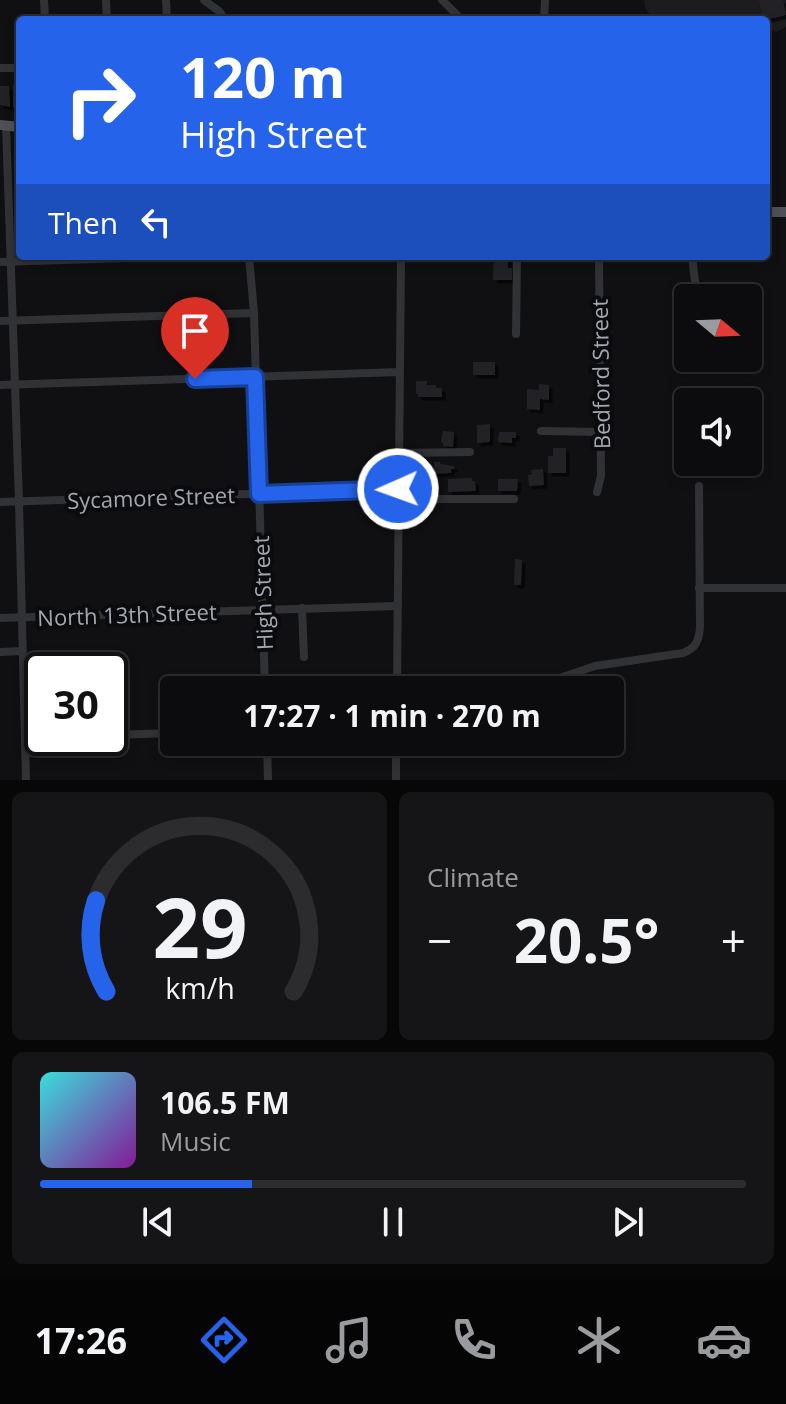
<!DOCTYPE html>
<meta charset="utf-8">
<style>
body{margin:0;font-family:"Open Sans",sans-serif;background:#151517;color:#f1f3f6;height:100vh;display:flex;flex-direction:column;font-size:30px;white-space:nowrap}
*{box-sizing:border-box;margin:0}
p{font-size:26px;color:#9a9b9e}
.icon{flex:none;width:44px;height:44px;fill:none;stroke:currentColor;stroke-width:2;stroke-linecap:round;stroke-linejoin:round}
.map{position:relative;height:780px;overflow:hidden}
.sheet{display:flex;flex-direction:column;gap:12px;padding:12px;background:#070708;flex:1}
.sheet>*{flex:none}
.banner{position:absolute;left:16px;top:16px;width:754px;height:244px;border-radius:8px;box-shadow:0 4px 12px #0003,0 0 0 2px #2c2c2e;background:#2563eb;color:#fff;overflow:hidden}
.needle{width:52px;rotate:109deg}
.fabs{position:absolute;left:674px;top:284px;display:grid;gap:16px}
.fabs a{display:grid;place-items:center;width:88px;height:88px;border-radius:8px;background:#0c0c0e;box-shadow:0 4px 12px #0003,0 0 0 2px #2c2c2e;font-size:40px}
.speed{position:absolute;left:24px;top:652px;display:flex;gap:16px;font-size:40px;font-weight:700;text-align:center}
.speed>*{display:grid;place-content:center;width:104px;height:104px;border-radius:50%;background:#0c0c0e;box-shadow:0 4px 12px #0003,0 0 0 2px #2c2c2e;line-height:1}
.speed .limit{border:4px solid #111;border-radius:12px;background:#fff;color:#111}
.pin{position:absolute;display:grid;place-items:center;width:68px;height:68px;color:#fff;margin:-82px -34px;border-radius:50% 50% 50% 0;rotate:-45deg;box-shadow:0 0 8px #0007}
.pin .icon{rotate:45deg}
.me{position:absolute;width:88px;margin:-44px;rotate:268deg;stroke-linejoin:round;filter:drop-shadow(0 0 6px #0008)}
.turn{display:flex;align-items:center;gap:28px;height:168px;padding:0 32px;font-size:36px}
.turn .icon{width:104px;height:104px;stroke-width:2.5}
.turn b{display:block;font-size:56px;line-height:68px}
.then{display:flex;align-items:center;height:76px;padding:0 32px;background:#0003;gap:16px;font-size:30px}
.big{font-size:60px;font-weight:700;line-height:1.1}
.sheet .widget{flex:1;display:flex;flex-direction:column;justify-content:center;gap:12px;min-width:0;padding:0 28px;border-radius:12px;background:#151517}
.sheet .dial{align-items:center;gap:0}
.dial svg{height:208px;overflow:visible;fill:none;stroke:#2c2c2e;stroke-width:7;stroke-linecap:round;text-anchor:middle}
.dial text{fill:#f1f3f6;stroke:none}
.song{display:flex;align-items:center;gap:24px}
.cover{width:96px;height:96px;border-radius:12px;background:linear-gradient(135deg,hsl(180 70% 55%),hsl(290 70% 35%))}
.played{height:8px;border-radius:4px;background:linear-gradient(90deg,#2563eb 30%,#2c2c2e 30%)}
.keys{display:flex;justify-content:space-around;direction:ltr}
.heat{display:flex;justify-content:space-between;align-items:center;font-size:44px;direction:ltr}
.sheet .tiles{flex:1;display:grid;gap:12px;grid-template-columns:1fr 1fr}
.widget:last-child{grid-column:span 2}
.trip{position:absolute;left:160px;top:676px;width:464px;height:80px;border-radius:8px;background:#0c0c0e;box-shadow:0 4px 12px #0003,0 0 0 2px #2c2c2e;font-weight:700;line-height:80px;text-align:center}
.dock{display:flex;height:128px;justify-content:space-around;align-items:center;background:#050506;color:#9a9b9e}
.dock .icon{width:56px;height:56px}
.dock .selected{color:#2563eb}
.dock b{font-size:36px;color:#f1f3f6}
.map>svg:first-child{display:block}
</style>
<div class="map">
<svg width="786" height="780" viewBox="0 0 786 780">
<defs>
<filter id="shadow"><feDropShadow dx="3.5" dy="3.5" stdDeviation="0" flood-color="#0009"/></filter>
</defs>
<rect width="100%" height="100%" fill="#101012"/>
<polygon fill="#1c1c1f" points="644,0 786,0 786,27 776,32 766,28 766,20 744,20 730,15 717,20 654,20 645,8"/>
<g fill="#232326" filter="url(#shadow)">
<polygon points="759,0 783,0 786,15 764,20"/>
<rect x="13" y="85" width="7" height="22"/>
<polygon points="0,86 9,86 10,107 0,105"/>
<polygon points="494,256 508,256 508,268 512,268 512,280 493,280"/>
<rect x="473" y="362" width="22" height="13"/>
<polygon points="416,381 427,381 427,385 436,385 436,388 442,388 442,397 418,397 418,394 416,394"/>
<polygon points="539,384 549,385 549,400 540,399 540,410 527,409 527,389 539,390"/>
<polygon points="490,424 490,442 477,443 477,425"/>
<polygon points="443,431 454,432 453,447 443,446 443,443 441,442"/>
<polygon points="499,432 516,432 516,438 512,438 512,443 498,442"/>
<polygon points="553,448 566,448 566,473 548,473 548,456 553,456"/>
<polygon points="434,462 440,462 440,464 454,466 454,469 451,469 451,473 430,474 430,468 434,467"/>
<polygon points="543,469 544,485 529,486 528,475 532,474 531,470"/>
<polygon points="424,476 424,495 412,495 412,477"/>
<polygon points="472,478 472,481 475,481 476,491 448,492 448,479"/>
<polygon points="498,479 518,479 517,491 498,491"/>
<polygon points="515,559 522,560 521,585 514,585"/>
</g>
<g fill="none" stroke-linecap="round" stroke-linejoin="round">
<g stroke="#313236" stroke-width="8">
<polyline points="44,0 45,20"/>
<polyline points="106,0 107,20"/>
<polyline points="166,0 167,20"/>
<polyline points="204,0 220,12 225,20"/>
<polyline points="442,0 462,20"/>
<polyline points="544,20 545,0"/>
<polyline points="0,68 20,68"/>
<polyline points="6,125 19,501 26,780"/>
<polyline points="249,256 254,313 265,690"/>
<polyline points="692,256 697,298"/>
<polyline points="0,262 192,256"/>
<polyline points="0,321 254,313"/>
<polyline points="516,334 517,256"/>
<polyline points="0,385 400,372"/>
<polyline points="541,431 601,432"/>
<polyline points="399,453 470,452"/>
<polyline points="597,492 601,476 599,256"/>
<polyline points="399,499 514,499"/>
<polyline points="0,502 398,489"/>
<polyline points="699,588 786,588"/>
<polyline points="302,608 304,657"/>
<polyline points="0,618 398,606"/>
<polyline points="0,652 22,651"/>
<path d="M397 681 548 682 595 666 683 653C696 648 699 641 700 627L699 486"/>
<polyline points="397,690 401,256"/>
<polyline points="110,735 174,733"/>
<polyline points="25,737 42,736"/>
<polyline points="267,742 268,780"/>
<polyline points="396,780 396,742"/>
</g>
<g stroke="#4e5055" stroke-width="10">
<polyline points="0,125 20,127"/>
<polyline points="766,212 786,212"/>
</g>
</g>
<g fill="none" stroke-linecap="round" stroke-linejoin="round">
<g stroke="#184099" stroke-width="20">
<polyline id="route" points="195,379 255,377 259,494 398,489"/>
</g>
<use href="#route" stroke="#2563eb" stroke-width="14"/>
</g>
<g text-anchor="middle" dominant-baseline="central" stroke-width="8" stroke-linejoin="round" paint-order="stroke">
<g font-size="22" fill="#a2a8b2" stroke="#0b0b0d">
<text transform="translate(600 374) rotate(-91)">Bedford Street</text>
<text transform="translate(151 497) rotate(-2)">Sycamore Street</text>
<text transform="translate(262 593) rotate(-92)">High Street</text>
<text transform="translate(127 614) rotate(-2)">North 13th Street</text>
</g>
</g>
</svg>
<div class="fabs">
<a><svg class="needle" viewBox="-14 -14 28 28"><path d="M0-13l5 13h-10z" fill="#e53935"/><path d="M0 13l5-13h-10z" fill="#9a9b9e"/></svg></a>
<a><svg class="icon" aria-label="sound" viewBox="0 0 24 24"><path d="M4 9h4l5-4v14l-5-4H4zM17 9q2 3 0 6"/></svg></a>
</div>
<div class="speed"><div class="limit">30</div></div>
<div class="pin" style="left:195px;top:379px;background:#d93025"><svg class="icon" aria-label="arrive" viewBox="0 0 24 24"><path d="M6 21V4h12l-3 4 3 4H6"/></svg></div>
<svg class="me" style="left:398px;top:489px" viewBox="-20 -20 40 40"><circle r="17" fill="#2563eb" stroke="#fff" stroke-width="3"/><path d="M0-11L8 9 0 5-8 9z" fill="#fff"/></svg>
<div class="trip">17:27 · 1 min · 270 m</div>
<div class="banner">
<div class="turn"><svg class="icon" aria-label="right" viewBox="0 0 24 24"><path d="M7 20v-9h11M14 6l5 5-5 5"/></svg><div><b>120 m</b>High Street</div></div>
<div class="then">Then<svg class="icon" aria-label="left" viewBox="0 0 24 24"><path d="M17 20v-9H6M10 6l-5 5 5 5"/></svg></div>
</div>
</div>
<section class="sheet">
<div class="tiles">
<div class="widget dial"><svg viewBox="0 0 100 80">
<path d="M14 69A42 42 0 1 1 86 69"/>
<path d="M14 69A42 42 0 0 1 10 34" stroke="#2563eb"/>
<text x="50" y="56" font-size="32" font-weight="700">29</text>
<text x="50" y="72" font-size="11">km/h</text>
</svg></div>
<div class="widget"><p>Climate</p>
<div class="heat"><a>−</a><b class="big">20.5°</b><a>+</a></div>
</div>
<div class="widget">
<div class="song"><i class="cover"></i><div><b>106.5 FM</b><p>Music</p></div></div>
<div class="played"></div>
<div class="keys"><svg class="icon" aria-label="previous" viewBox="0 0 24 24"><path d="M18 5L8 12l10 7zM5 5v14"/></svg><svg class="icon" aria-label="pause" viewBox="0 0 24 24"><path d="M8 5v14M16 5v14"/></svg><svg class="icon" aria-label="next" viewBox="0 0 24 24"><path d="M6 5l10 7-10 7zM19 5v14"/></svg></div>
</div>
</div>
</section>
<nav class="dock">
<b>17:26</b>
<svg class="icon selected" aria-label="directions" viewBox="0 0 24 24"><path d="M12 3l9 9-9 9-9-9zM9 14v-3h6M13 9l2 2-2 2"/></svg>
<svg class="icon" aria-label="music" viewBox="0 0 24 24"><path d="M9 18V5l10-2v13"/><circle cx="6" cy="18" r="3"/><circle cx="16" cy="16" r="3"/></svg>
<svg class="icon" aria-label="phone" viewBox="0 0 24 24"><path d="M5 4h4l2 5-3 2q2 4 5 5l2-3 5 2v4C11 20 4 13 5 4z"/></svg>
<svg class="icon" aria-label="climate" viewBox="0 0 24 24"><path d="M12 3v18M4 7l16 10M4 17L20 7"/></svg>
<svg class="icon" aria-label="car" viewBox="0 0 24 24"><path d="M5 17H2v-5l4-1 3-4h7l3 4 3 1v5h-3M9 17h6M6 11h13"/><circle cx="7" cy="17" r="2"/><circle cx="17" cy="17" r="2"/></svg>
</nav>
